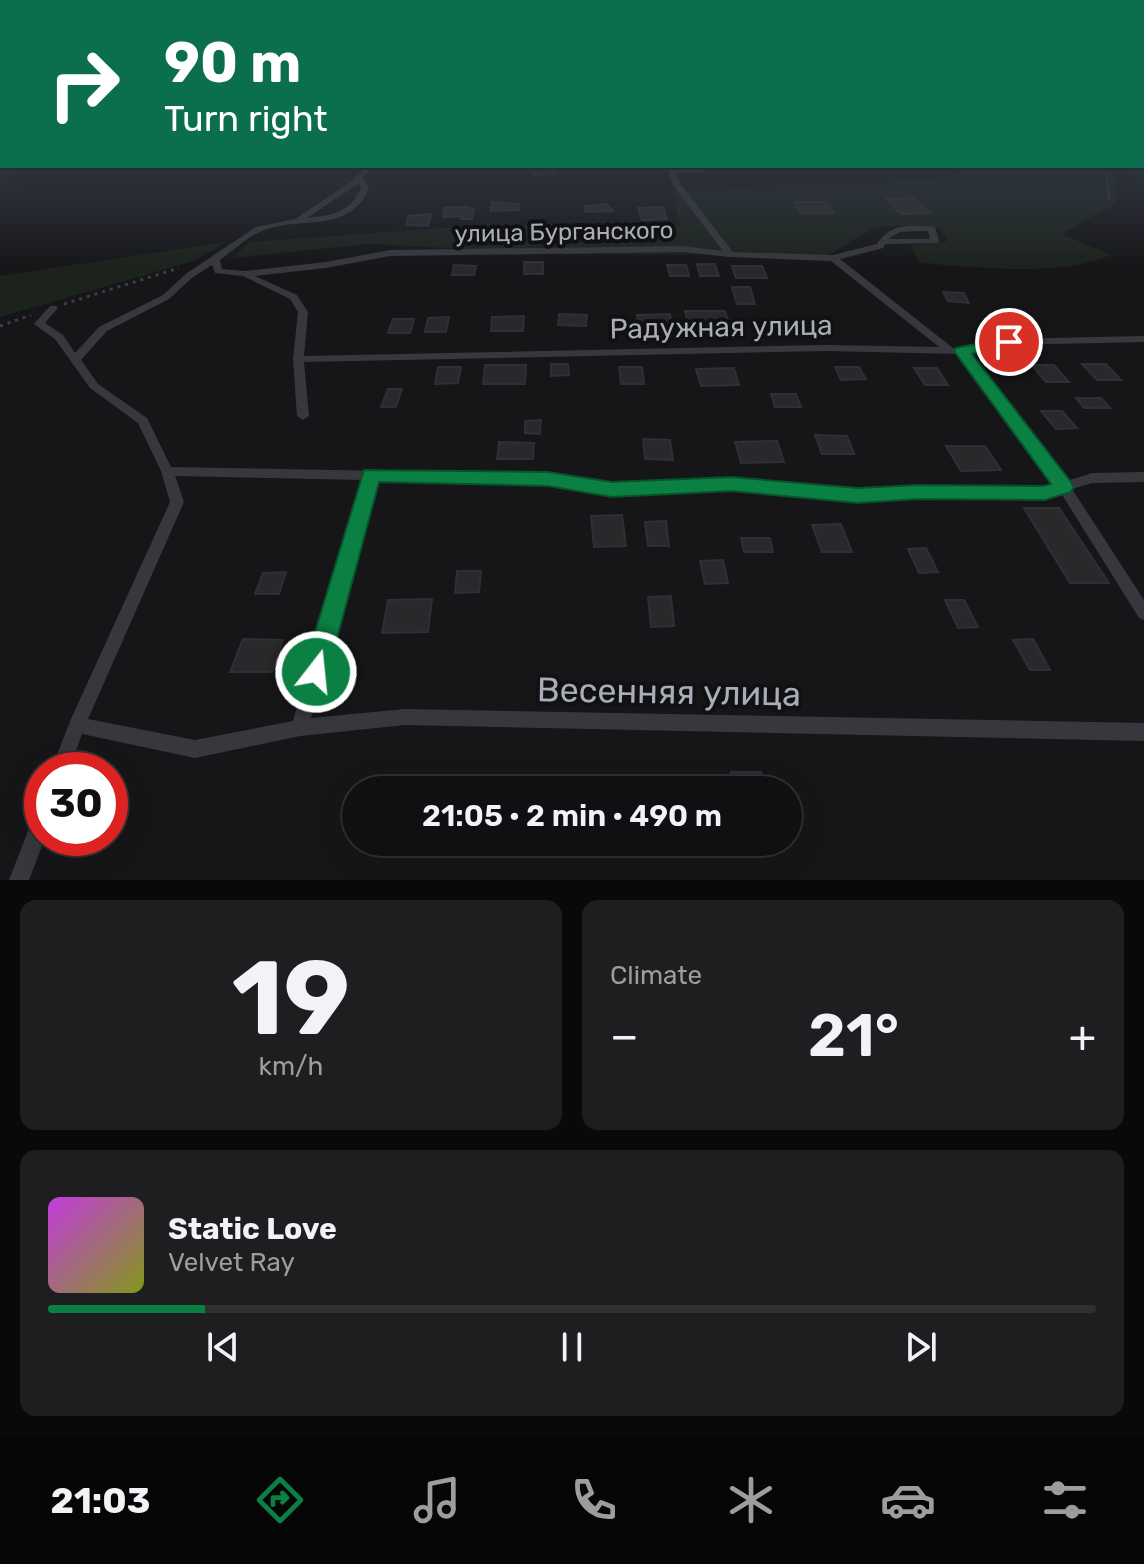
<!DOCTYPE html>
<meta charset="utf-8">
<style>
body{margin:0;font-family:Rubik,sans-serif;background:#1e1e20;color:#f1f3f6;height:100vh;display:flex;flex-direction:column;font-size:30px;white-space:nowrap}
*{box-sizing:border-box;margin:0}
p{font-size:26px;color:#9c9d9f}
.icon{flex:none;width:44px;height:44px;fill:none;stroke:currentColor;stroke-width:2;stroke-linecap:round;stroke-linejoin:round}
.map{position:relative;height:880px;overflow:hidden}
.side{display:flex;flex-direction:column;gap:20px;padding:20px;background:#09090a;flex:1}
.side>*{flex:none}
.banner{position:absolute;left:0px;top:0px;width:1144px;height:168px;box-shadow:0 8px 32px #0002,0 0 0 2px #303032;background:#0b6e4f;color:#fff;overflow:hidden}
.speed{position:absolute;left:24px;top:752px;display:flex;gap:16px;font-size:40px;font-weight:700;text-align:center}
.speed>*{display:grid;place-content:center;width:104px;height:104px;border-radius:50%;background:#101012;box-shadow:0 8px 32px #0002,0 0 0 2px #303032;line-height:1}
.speed .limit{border:12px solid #d22;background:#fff;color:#111}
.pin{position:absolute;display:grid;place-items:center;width:68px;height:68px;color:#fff;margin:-34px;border:4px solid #fff;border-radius:50%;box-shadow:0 2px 8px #0007}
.me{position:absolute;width:88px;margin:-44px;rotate:16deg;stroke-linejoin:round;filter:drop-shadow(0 0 6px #0008)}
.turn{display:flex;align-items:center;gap:28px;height:168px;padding:0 32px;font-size:36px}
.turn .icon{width:104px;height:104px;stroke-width:2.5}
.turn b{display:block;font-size:56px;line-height:68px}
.big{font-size:60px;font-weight:600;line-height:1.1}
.side .tile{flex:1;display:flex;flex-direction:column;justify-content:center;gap:12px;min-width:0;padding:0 28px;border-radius:16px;background:#1e1e20}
.side .dial{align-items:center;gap:0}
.dial b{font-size:104px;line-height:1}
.song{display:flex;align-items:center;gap:24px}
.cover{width:96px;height:96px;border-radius:12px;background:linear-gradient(135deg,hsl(290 70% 55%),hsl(70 70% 35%))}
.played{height:8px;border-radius:4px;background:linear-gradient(90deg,#0b8043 15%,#303032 15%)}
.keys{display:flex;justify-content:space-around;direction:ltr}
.heat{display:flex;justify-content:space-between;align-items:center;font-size:44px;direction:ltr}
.side .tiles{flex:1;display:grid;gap:20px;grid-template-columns:1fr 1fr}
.tile:last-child{grid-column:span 2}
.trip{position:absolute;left:342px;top:776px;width:460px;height:80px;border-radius:40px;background:#101012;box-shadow:0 8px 32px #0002,0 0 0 2px #303032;font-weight:600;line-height:80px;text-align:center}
.menu{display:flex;height:128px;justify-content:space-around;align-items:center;background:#060607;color:#9c9d9f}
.menu .icon{width:56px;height:56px}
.menu .current{color:#0b8043}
.menu b{font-size:36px;color:#f1f3f6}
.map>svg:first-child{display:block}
</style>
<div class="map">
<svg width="1144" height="880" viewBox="0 0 1144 880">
<rect width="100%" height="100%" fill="#161618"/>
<g fill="#1c231d">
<path d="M976 166H1114L1116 204 1061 234 1111 255C1057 278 978 267 920 263L910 246 948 241 939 227 889 226 870 230 829 255 564 254 369 244 233 258 249 242 494 224 562 227 680 225 672 191 940 179Z"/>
<polygon points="226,242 194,261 0,317 0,276"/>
</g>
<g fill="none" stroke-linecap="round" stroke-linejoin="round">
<polyline stroke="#2c353c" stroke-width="3" points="1106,166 1109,198"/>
</g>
<g fill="#29292c" stroke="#303034" stroke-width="2">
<polygon points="533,166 557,166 557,173 533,175"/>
<polygon points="914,198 930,213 901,214 886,199"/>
<polygon points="492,202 519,204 519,210 490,211"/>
<polygon points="795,202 826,202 834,213 802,214"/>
<polygon points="607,204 613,211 585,212 585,206"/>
<polygon points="465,207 474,209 472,219 461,219 462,216 443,217 444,208"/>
<polygon points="663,207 667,219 642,220 638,208"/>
<polygon points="431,214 428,226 406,225 408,216"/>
<rect x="524" y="262" width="19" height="12"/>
<polygon points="697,264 715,264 719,276 700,276"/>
<polygon points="454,265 476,266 474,275 452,275"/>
<polygon points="667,265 686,265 689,276 670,276"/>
<polygon points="732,266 762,266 767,278 736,278"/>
<polygon points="732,287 750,287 755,304 737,304"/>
<polygon points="943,292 964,293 969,303 948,301"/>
<polygon points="685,311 725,311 729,324 688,324"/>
<polygon points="559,314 587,315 586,326 558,325"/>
<polygon points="670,314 673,328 639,329 637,315"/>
<polygon points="524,316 523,331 491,331 492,317"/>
<polygon points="449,317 446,332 425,332 428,318"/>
<polygon points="393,319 414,319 410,333 388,333"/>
<polygon points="551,364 568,364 569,375 551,376"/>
<polygon points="1082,364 1106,364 1121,380 1097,380"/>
<polygon points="485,365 526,365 525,384 483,384"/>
<polygon points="1032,365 1054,365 1069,382 1046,382"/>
<polygon points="438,367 461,367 458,383 435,384"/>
<polygon points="619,367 642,367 644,384 621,384"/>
<polygon points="835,367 859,367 866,379 841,380"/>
<polygon points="734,368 739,385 701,386 696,369"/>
<polygon points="914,368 937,368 948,385 925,385"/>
<polygon points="388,389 402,389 396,407 381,407"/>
<polygon points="771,394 796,394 801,407 775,407"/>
<polygon points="1076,398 1101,398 1110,408 1084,408"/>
<polygon points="1041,411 1062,411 1077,428 1056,429"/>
<polygon points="541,420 540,434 525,433 525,421"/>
<polygon points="815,435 847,436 854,454 822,454"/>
<polygon points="643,439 670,440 673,460 645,459"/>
<polygon points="777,441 784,462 741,463 735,442"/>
<polygon points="499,442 534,443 533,459 497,459"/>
<polygon points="946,446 985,446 1001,470 961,471"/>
<polygon points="1024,508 1059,508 1109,583 1070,583"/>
<polygon points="622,515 626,546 594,547 591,516"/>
<polygon points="666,521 669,546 648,546 645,522"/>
<polygon points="841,524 852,552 822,552 812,525"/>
<polygon points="741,538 770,538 773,552 744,552"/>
<polygon points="926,548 938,572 919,573 908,549"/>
<polygon points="723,560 728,583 705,584 700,561"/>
<polygon points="457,571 481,571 479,592 455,593"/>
<polygon points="286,572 279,594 255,594 263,573"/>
<polygon points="671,596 674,626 651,627 648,597"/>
<polygon points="432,599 428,632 382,633 388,600"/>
<polygon points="945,600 964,600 978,627 958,628"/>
<polygon points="243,639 283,640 272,672 230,672"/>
<polygon points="1033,639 1050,670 1030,670 1013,640"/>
<polygon points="731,772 761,772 764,790 733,790"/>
<rect x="478" y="782" width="42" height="8"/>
<polygon points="659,784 687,784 688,790 660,790"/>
</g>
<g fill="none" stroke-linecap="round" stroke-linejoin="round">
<g stroke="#3d3f44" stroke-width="3" stroke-dasharray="3 5" stroke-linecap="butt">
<polyline points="64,304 179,268"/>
<polyline points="0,326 31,315"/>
</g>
<polyline stroke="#37383d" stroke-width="4" points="672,172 703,170 707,166"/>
<g fill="#37383d" fill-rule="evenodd">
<path d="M366 166H373L363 178 369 188C350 235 300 215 262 231 247 237 233 251 220 260L222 269 245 271 326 262 390 250 683 246 723 251 673 185 667 166H673L681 185 733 252 833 255 877 244C890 223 912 225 935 227L939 241 938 243 885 244 883 248 840 259 953 348H962L1009 339 1144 336V342L1009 345 969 353 1067 481 1092 473 1144 472V482L1092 483 1072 489 1144 600V620L1139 618 1061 493 1045 498 917 497 858 500 731 489 612 494 548 484 376 480 311 718 405 709 1144 723V741L405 725 300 736 195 758 82 734 69 770H51L71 719 170 502 161 471 138 423 90 388 55 339 34 324 50 306H56L58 308 45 323 63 335 75 353 99 327 163 295 187 273 256 227 295 219 352 181ZM359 183 361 188C351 212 331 216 307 218ZM918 231H928L930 239H888L900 232ZM683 252 730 257 831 261 939 347 826 345 304 356 308 312 297 295 255 276 326 268 390 256ZM212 265 215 273 243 276 290 299 298 312 293 359 297 416 303 420 309 416 304 362 826 351 959 354 1055 485 1045 488 917 487 858 490 731 479 612 484 548 474 171 467 147 418 98 384 81 360 107 331 169 299 193 277ZM175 476 363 480 293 721 195 740 88 719 184 502Z"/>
<polygon points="42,811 42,838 45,838 29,880 9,880 35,813"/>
</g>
</g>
<linearGradient id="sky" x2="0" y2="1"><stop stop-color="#0c0c0d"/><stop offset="0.54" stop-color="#363c48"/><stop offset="1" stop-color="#363c48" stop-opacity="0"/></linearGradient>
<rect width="1144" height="269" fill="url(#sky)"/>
<polygon fill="#0b8043" stroke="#07532c" stroke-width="2" points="1009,337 1017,342 1015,345 972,354 1071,482 1074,487 1071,492 1045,500 917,499 858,503 731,491 612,497 548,486 379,482 328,672 324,680 316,684 307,680 303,672 364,470 548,472 612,482 731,477 858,488 917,485 1044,486 1051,484 954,351 956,348"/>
<g text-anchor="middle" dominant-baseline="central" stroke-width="8" stroke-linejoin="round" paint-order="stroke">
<g font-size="24" fill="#a8adb8" stroke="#111113">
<text transform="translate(564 232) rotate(-1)">улица Бурганского</text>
</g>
<g font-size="28" fill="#a8adb8" stroke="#111113">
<text transform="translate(721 327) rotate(-1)">Радужная улица</text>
</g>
<g font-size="34" fill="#a8adb8" stroke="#111113">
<text transform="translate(669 692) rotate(1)">Весенняя улица</text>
</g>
</g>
</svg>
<div class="speed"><div class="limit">30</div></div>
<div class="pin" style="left:1009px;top:342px;background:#d93025"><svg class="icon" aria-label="arrive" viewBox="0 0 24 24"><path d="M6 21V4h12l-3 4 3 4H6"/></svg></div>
<svg class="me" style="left:316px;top:672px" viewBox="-20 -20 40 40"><circle r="17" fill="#0b8043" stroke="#fff" stroke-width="3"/><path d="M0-11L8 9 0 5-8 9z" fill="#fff"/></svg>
<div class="trip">21:05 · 2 min · 490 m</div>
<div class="banner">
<div class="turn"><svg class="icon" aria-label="right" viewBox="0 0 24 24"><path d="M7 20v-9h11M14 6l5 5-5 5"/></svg><div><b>90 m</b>Turn right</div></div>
</div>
</div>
<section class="side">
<div class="tiles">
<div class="tile dial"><b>19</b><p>km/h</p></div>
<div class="tile"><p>Climate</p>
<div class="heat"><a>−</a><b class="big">21°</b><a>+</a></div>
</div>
<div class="tile">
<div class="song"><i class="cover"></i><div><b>Static Love</b><p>Velvet Ray</p></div></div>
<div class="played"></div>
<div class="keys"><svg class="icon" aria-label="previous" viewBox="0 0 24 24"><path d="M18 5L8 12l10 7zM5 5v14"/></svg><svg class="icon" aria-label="pause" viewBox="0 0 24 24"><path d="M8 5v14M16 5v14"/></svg><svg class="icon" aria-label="next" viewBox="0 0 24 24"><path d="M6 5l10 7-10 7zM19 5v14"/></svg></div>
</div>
</div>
</section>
<nav class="menu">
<b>21:03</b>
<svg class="icon current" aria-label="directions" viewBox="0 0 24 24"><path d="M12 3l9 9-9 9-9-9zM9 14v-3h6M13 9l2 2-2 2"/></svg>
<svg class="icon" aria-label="music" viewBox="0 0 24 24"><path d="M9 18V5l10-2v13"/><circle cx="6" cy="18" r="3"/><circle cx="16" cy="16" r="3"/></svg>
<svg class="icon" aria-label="phone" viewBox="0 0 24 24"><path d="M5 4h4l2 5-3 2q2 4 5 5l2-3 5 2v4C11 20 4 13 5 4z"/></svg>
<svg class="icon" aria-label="climate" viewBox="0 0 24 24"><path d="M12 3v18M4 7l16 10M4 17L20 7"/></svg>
<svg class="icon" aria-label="car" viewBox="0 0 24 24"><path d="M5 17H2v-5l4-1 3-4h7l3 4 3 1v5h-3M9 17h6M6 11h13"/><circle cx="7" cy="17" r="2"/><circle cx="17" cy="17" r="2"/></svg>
<svg class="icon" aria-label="filters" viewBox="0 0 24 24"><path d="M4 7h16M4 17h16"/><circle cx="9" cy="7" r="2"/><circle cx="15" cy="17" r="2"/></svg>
</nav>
